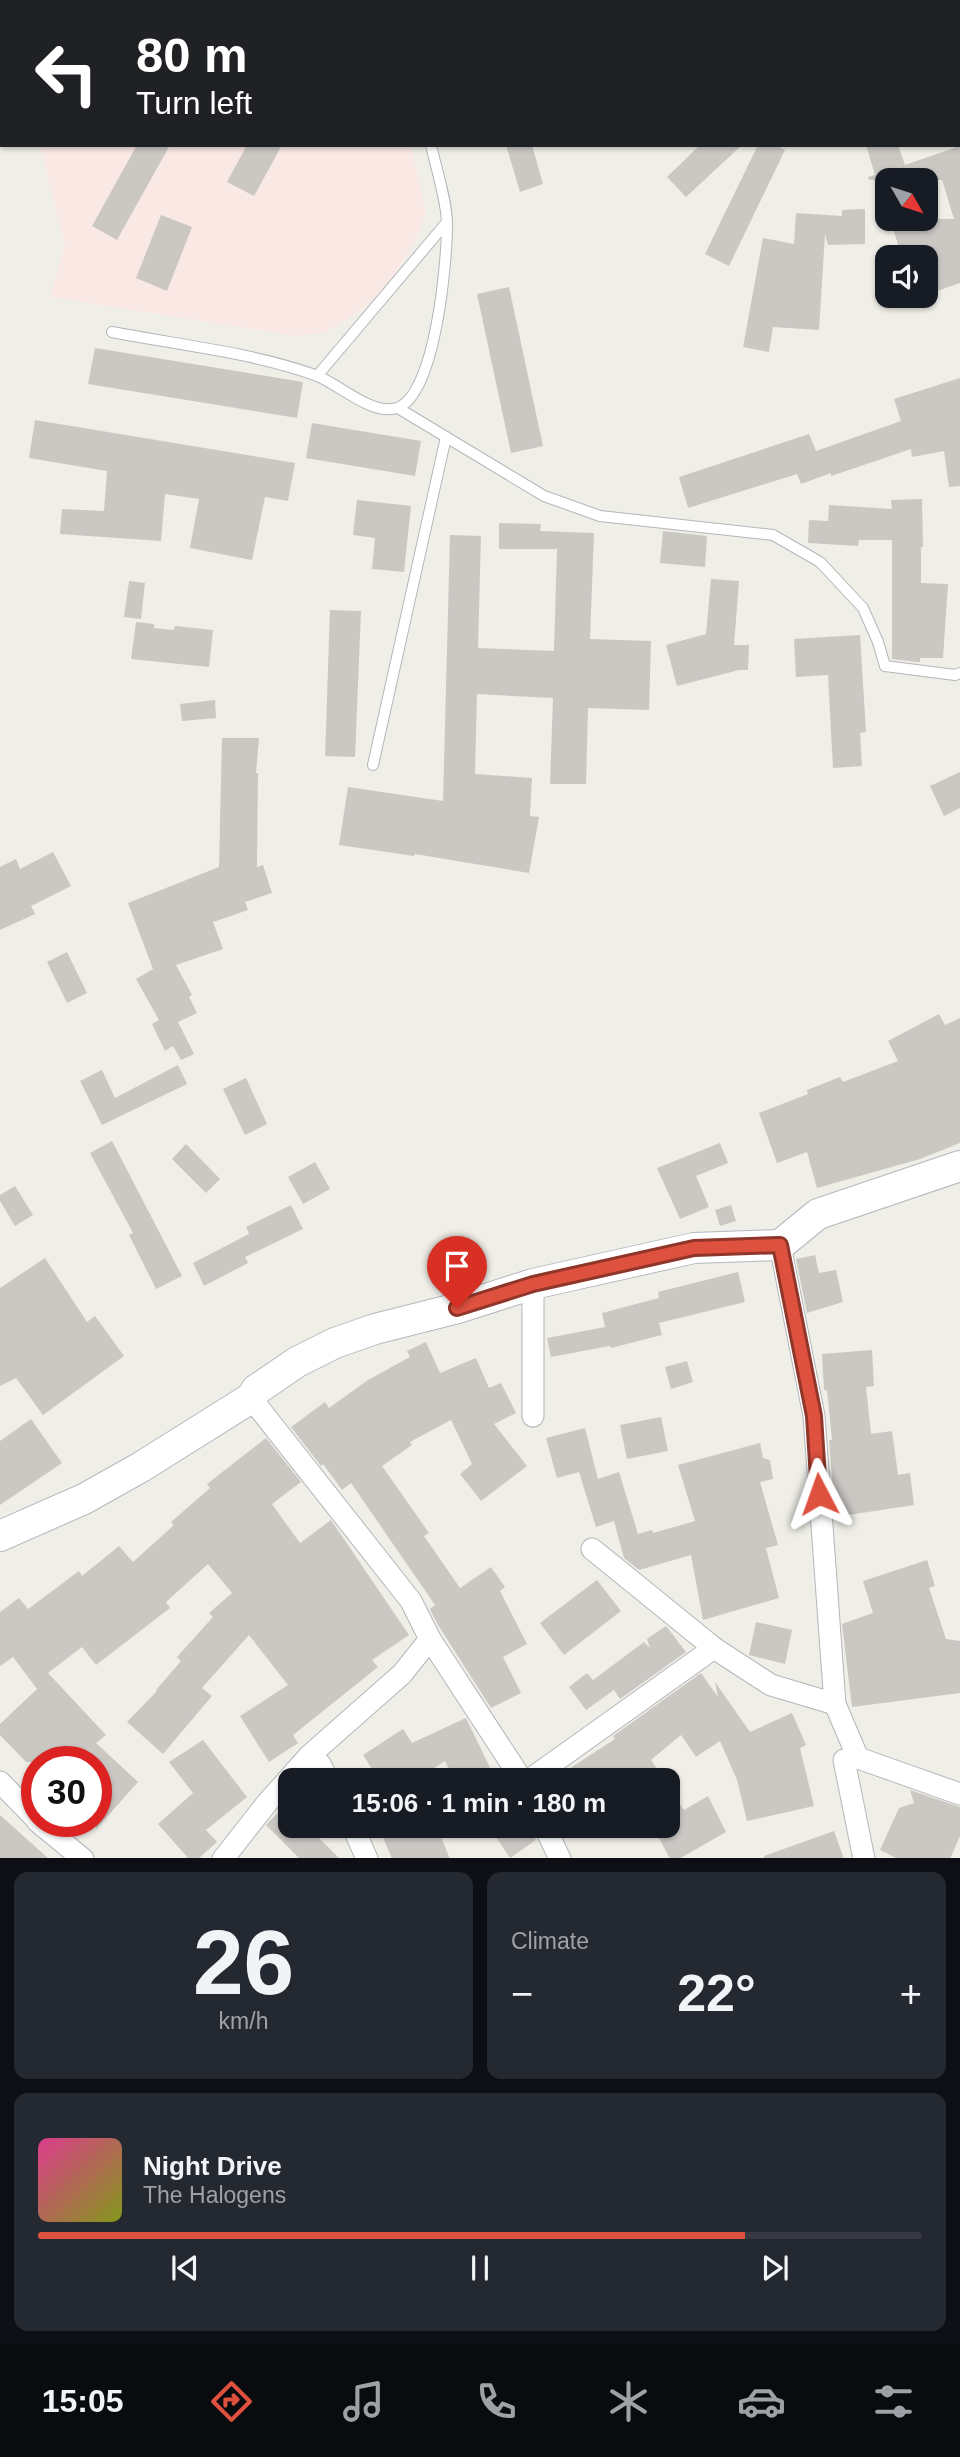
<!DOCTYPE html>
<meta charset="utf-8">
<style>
body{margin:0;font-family:Arial,sans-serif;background:#242831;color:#f1f3f6;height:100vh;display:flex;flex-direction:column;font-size:26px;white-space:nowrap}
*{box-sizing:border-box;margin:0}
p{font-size:23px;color:#9ea1a6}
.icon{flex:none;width:38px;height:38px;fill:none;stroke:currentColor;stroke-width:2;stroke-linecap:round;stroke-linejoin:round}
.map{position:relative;height:1858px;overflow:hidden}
.panel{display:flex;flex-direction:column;gap:14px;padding:14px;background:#0d0f14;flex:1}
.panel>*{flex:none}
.guide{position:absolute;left:0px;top:0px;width:961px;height:147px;box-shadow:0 2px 5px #0004;background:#202124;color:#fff;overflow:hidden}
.needle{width:46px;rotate:129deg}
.controls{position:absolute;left:875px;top:168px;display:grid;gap:14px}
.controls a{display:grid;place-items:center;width:63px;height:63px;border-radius:14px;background:#171b24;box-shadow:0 2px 5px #0004;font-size:35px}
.speed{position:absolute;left:21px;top:1746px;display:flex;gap:14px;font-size:35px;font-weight:700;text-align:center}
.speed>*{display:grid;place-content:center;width:91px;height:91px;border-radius:50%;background:#171b24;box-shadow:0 2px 5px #0004;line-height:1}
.speed .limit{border:10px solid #d22;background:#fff;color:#111}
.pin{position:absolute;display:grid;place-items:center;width:60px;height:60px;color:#fff;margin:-72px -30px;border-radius:50% 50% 50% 0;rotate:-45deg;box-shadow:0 0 7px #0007}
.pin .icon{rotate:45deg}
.me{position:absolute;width:77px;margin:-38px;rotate:356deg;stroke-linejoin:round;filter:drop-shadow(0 0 5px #0008)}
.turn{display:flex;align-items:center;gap:24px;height:147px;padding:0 21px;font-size:32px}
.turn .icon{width:91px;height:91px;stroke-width:2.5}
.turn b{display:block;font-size:49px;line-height:60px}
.big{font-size:52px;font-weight:700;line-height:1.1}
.panel .widget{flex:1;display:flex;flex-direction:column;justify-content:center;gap:10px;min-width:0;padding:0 24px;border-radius:14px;background:#242831}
.panel .dial{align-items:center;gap:0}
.dial b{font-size:91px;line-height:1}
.song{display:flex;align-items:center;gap:21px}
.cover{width:84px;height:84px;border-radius:10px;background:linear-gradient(135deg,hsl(330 70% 55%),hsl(70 70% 35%))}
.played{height:7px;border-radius:4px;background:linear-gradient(90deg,#de513f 80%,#363941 80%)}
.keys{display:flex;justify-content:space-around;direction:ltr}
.heat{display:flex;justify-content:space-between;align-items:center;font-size:38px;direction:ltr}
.panel .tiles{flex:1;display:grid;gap:14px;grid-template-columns:1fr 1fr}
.widget:last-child{grid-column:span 2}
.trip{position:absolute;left:278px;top:1768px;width:402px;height:70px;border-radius:14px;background:#171b24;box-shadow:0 2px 5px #0004;font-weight:700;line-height:70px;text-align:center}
.tabs{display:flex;height:112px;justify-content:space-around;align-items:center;background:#090b0e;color:#9ea1a6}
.tabs .icon{width:49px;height:49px}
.tabs .on{color:#de513f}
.tabs b{font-size:32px;color:#f1f3f6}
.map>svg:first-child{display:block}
</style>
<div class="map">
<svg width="960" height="1859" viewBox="0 0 960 1859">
<rect width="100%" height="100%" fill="#efeee7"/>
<polygon fill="#fae8e5" points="40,145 411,145 426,213 416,238 398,269 378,294 356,314 326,332 296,336 50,297 65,245"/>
<g fill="#cbc8c4">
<polygon points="137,145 170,145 117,240 92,226"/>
<polygon points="247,145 282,145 254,196 227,182"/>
<polygon points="506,145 532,145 543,184 520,192"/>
<polygon points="700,145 742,145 686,197 667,177"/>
<polygon points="758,145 775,145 785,150 729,266 705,254"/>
<polygon points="866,145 898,145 905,165 960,146 960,283 926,295 926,257 902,257 890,219 954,219 942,180 869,180 868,177 875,175"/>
<polygon points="865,209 865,244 828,245 825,234 819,330 773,327 769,352 743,347 763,238 794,244 796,213 842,216 842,210"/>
<polygon points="161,215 192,227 167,291 136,278"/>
<polygon points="509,287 543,446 511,453 477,294"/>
<polygon points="95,348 303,382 297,418 88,384"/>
<polygon points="960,378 960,486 949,487 944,451 912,457 911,449 831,476 831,473 801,484 797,474 688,508 679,477 809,434 816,451 901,421 894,399"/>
<polygon points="35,420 295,463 288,501 265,497 252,560 190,548 199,499 165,494 161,541 60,534 62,509 104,511 107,471 29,458"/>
<polygon points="312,423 421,441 415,476 306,458"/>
<polygon points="922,499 923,547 921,547 921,583 948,584 943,658 920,658 920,662 917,662 892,659 892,540 859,540 858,546 808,543 809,520 828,521 829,505 892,509 891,500"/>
<polygon points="357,500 411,506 404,572 372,569 375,538 353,535"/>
<polygon points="499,523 541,524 540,531 594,533 590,639 651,641 649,710 588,708 586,784 550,784 553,698 477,694 475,774 532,778 530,816 539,817 529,873 415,854 414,856 339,845 348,787 443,801 450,535 481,536 478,648 554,651 557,549 499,549"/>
<polygon points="663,531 707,536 705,567 660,563"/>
<polygon points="711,579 739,581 734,645 749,645 748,670 739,670 677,686 666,645 706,634"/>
<polygon points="129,581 145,583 141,619 124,617"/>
<polygon points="330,610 361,611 355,757 325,756"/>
<polygon points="136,622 154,624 154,628 174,630 175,626 213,630 209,667 131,659"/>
<polygon points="860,635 866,732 860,733 862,766 833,768 828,675 796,677 794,639"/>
<polygon points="215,700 216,718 182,721 180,704"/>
<polygon points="222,738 259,738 256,773 258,773 257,867 263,865 272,893 245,902 248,910 213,922 223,949 176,965 192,995 189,997 197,1013 178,1022 194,1054 181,1060 173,1046 165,1051 152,1024 159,1020 136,979 153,969 128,903 219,867"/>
<polygon points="960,772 960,808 944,816 930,786"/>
<polygon points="53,852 71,886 31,906 35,914 0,930 0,867 16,859 20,869"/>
<polygon points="67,952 87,993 67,1003 47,962"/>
<polygon points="939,1014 945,1025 960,1018 960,1143 920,1159 817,1188 807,1152 777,1163 759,1113 808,1094 807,1090 840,1077 843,1082 898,1061 888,1041"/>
<polygon points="178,1065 187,1084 102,1125 80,1081 102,1070 115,1098"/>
<polygon points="246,1078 267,1124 245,1135 223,1089"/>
<polygon points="112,1141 182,1276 156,1289 129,1235 133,1233 90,1153"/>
<polygon points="720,1143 728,1163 696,1176 709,1207 680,1219 657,1168"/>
<polygon points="186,1144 220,1179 206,1193 172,1159"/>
<polygon points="315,1162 330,1189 303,1204 288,1177"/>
<polygon points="15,1186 33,1215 15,1226 0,1201 0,1195"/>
<polygon points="291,1205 303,1229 245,1257 248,1263 204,1286 193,1263 249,1234 246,1227"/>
<polygon points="731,1205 736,1221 720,1226 715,1210"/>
<polygon points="815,1255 819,1273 836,1270 843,1302 807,1313 796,1259"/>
<polygon points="45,1258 87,1322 95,1316 124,1356 43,1415 16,1378 0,1386 0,1288"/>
<polygon points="738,1272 745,1302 659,1323 662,1335 611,1348 610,1346 551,1357 547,1338 605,1327 602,1313 659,1298 658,1292"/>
<polygon points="426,1342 440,1373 476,1358 489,1388 501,1383 516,1413 494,1424 527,1466 481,1501 460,1474 472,1464 451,1420 410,1442 412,1445 382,1466 429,1533 424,1536 460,1588 491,1567 505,1587 500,1591 527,1644 503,1657 521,1693 491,1708 438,1625 430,1609 435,1605 351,1483 342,1490 323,1464 321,1466 291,1427 325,1402 329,1408 368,1380 410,1357 407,1351"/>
<polygon points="872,1350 874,1386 866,1387 871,1434 892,1431 898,1475 910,1473 914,1505 835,1517 829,1440 832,1440 827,1390 824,1390 822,1354"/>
<polygon points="687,1361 693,1382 671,1389 665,1367"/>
<polygon points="661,1417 668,1451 627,1459 620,1425"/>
<polygon points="31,1419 62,1463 0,1505 0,1441"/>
<polygon points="585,1428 598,1479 619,1472 638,1534 652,1530 653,1533 695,1521 678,1465 760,1443 763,1458 770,1460 773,1479 760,1482 778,1545 766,1548 779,1598 703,1620 691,1555 639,1570 624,1558 614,1521 596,1527 579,1472 557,1478 546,1438"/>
<polygon points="266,1438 301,1482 272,1504 300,1543 331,1520 409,1635 372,1660 378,1667 293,1735 298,1743 269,1762 240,1716 288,1685 249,1635 202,1688 212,1696 163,1754 127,1722 157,1691 156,1690 181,1661 177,1657 213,1617 209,1613 232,1593 208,1564 166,1602 170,1608 96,1665 82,1647 48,1673 106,1735 96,1743 138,1782 96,1829 96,1762 26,1762 0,1735 0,1724 37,1689 13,1657 0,1666 0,1612 19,1598 28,1609 79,1571 82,1576 119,1546 133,1562 174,1525 171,1522 210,1488 207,1484"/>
<polygon points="927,1560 935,1586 929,1588 946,1639 960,1641 960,1693 852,1707 842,1624 873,1613 863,1581"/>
<polygon points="597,1580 621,1611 564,1655 540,1623"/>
<polygon points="756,1622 792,1630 785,1664 749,1655"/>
<polygon points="666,1626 686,1652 620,1699 614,1690 586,1710 569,1687 587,1673 593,1680 644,1642 650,1648 647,1639"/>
<polygon points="701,1673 718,1697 715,1682 750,1732 792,1713 806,1745 800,1748 814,1806 747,1821 737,1780 720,1741 696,1757 681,1735 651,1760 664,1780 552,1780 615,1739 613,1736"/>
<polygon points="466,1718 496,1780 454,1780 445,1761 416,1780 379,1780 363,1755 403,1729 412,1743"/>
<polygon points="203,1740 247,1797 206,1830 217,1842 198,1859 189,1859 158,1824 193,1793 169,1762"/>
<polygon points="668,1787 684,1810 708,1796 726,1832 679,1859 670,1859 652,1825 668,1825"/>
<polygon points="910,1790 960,1807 960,1836 950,1859 898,1859 880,1850 899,1808 914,1803"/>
<polygon points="290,1800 290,1825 306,1825 340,1859 300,1859 266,1825"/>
<polygon points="0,1815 49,1859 0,1859"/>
<polygon points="378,1825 436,1825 450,1859 392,1859"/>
<polygon points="488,1825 526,1825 536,1840 510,1858"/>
<polygon points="834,1831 844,1859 764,1859 764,1856"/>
</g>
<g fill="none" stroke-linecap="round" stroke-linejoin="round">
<g stroke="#b4b6ba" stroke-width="12">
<g id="lane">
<polyline points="68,0 69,2"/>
<polyline points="401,0 402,2"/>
<polyline points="750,0 751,2"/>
<polyline points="815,0 816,2"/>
<polyline points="793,2 797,0"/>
<path d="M112 332C179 345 250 352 315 375 338 383 371 416 397 408 436 395 447 260 447 224 447 201 436 168 431 145"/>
<polyline points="317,376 447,222"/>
<polyline points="398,408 544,496 600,516 773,535 820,562 863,608 878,642 885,666 955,675 960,673"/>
<polyline points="373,765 446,437"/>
</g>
</g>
<g stroke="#b4b6ba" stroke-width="23">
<g id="street">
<polyline points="780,1245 814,1416 835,1704 858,1758 844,1760 864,1859"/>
<polyline points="533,1416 533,1284"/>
<polyline points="592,1549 714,1648 771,1685 835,1704"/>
<polyline points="430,1639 522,1780"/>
<polyline points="309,1756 320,1764 328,1780"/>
<polyline points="858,1758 960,1794"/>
<polyline points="529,1780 714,1648"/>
<polyline points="0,1782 37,1820"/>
<polyline points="38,1822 83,1859"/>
<polyline points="352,1825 367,1859"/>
<polyline points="544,1825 560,1859"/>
<polyline points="223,1859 267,1803 309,1756 402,1674 430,1639 411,1601 251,1398"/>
</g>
</g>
<g stroke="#b5b8bd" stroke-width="32">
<g id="secondary">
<polyline points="134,2 139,0"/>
<polyline points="0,45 2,44"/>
<polyline points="0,1536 84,1499 141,1467 251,1398 256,1390 297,1362 335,1343 375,1329 458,1308 533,1284 694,1248 780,1245 818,1214 960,1166"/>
</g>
</g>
<use href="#lane" stroke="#fff" stroke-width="10"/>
<use href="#street" stroke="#fff" stroke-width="21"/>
<use href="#secondary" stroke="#fff" stroke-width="30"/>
</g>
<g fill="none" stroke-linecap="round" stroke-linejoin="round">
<g stroke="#903529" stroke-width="18">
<polyline id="route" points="457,1308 533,1284 694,1248 780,1245 814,1416 819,1494"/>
</g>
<use href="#route" stroke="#de513f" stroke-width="12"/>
</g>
</svg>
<div class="controls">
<a><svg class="needle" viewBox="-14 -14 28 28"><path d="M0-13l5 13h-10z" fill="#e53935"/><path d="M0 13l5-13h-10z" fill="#9ea1a6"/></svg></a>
<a><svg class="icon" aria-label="sound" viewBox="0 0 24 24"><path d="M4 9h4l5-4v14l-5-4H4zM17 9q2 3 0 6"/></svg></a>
</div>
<div class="speed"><div class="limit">30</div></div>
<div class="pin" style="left:457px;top:1308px;background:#d93025"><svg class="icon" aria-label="arrive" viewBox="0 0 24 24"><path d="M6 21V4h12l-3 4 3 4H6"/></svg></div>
<svg class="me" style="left:819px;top:1494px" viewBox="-20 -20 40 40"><path d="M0-17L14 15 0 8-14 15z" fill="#de513f" stroke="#fff" stroke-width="4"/></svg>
<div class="trip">15:06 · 1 min · 180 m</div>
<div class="guide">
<div class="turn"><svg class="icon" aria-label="left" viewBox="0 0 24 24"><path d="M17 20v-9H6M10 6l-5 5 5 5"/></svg><div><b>80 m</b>Turn left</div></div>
</div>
</div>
<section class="panel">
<div class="tiles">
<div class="widget dial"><b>26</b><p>km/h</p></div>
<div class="widget"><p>Climate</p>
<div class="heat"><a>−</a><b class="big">22°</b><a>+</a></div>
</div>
<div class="widget">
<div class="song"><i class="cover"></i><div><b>Night Drive</b><p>The Halogens</p></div></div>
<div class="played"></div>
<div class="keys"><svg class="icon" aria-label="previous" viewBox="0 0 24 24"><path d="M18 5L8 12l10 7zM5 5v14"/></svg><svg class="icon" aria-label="pause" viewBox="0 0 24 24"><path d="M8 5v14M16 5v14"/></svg><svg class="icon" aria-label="next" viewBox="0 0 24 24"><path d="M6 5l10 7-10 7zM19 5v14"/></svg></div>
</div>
</div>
</section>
<nav class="tabs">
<b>15:05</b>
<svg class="icon on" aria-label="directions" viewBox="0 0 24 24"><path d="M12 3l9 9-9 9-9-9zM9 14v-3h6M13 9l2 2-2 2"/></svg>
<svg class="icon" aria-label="music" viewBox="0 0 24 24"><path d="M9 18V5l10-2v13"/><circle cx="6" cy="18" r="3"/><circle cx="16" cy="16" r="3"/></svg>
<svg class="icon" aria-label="phone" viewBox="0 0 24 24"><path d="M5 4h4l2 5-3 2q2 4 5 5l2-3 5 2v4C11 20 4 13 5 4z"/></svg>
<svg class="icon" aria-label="climate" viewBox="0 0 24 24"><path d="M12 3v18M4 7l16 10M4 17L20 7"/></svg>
<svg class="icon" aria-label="car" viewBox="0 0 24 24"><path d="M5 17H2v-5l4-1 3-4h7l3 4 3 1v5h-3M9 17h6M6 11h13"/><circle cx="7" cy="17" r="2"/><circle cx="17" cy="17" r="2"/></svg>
<svg class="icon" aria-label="filters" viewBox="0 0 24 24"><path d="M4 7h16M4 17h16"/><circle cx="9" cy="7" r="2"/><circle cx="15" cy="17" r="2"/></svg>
</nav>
